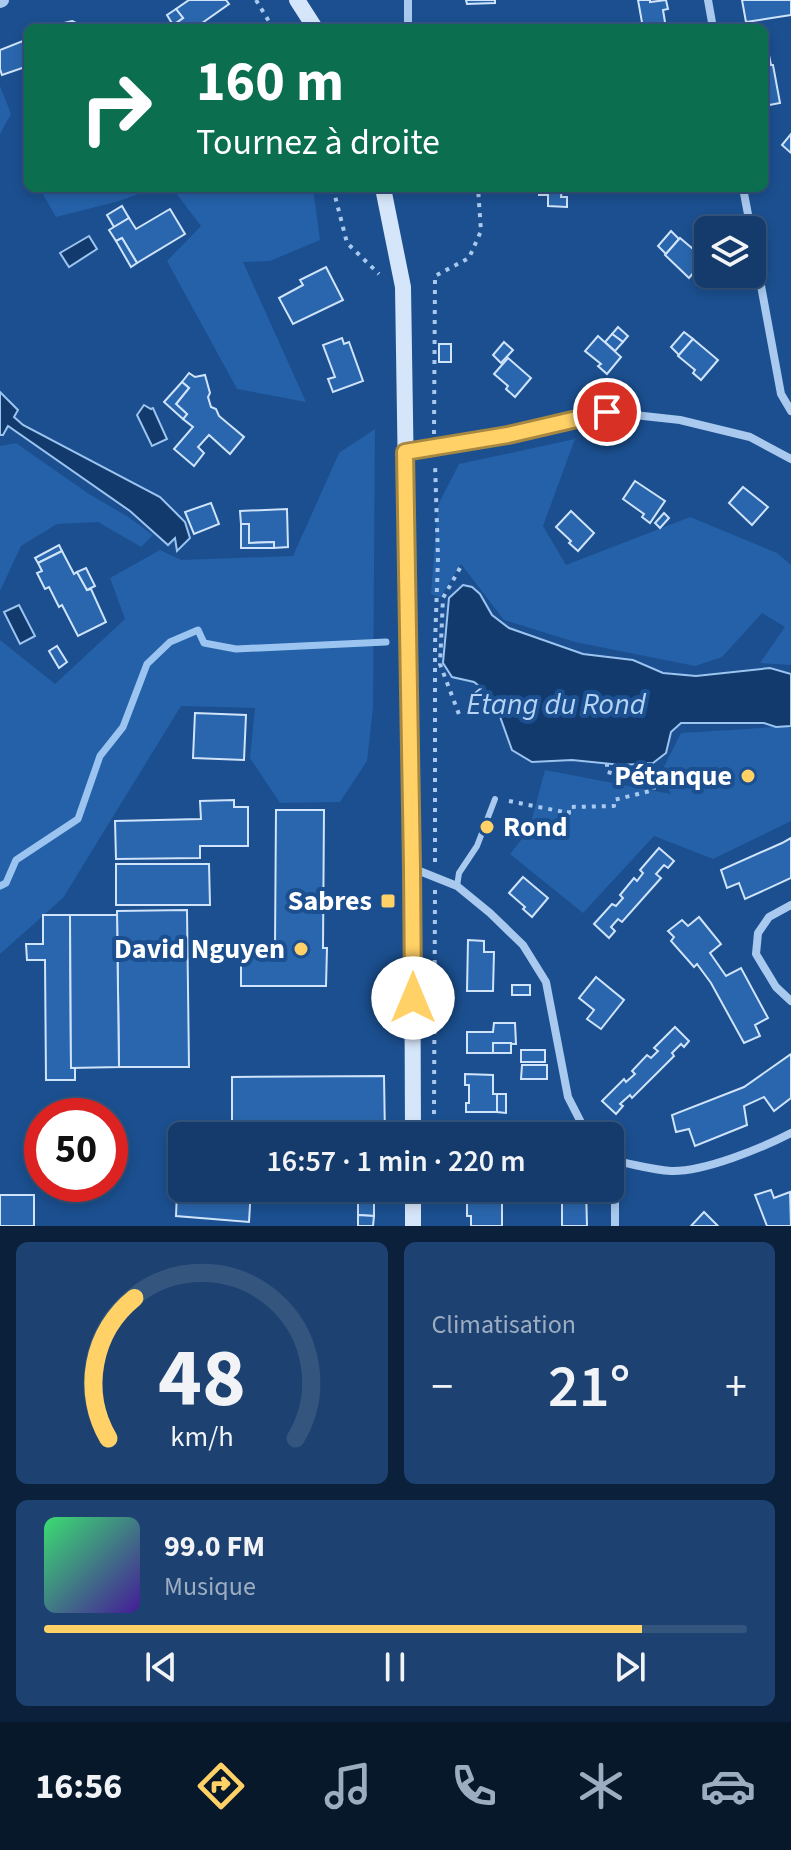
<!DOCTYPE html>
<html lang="fr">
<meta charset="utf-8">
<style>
body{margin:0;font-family:"Source Sans 3",sans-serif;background:#1d4271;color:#f1f3f6;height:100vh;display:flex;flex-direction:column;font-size:30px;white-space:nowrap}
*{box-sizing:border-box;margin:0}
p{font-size:26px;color:#9dadc1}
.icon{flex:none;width:44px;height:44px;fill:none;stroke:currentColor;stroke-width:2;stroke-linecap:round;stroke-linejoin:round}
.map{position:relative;height:1226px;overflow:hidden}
.sheet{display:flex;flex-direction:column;gap:16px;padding:16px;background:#0b203b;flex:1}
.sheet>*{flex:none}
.hud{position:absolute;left:24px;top:24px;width:744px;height:168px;border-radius:12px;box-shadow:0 4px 12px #0003,0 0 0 2px #33557e;background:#0b6e4f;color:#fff;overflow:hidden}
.fabs{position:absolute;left:694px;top:216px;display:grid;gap:16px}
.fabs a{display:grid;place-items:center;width:72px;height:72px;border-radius:12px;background:#143b6b;box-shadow:0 4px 12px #0003,0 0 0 2px #33557e;font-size:40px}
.speed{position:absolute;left:24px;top:1098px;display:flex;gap:16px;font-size:40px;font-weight:700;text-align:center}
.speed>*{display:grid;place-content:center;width:104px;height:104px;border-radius:50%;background:#143b6b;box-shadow:0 4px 12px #0003,0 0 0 2px #33557e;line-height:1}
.speed .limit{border:12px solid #d22;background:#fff;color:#111}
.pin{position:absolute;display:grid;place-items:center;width:68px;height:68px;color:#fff;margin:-34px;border:4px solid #fff;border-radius:50%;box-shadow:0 2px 8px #0007}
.me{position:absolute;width:88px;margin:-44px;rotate:0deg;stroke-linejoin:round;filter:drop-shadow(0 0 6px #0008)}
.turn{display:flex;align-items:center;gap:28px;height:168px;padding:0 40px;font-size:36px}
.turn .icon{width:104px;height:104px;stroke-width:2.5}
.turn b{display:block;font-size:56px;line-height:68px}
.big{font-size:60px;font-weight:600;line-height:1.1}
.sheet .widget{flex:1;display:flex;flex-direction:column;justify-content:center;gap:12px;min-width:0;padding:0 28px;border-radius:12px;background:#1d4271}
.sheet .dial{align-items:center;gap:0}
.dial svg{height:208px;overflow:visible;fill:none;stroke:#33557e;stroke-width:7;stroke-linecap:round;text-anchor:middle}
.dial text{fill:#f1f3f6;stroke:none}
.song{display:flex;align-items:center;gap:24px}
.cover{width:96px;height:96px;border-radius:12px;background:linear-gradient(135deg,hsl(140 70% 55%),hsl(260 70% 35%))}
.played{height:8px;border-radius:4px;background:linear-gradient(90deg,#ffd166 85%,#33557e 85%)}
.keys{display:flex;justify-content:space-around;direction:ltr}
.heat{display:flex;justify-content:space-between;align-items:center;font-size:44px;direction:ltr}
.sheet .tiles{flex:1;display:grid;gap:16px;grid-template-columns:1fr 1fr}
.widget:last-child{grid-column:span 2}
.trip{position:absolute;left:168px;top:1122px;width:456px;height:80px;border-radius:12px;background:#143b6b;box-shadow:0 4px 12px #0003,0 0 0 2px #33557e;font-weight:600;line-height:80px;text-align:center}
.tabs{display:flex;height:128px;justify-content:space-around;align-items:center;background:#08182b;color:#9dadc1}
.tabs .icon{width:56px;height:56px}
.tabs .active{color:#ffd166}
.tabs b{font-size:36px;color:#f1f3f6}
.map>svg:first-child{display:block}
</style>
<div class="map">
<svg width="791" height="1226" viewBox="0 0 791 1226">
<rect width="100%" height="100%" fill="#1b4f8f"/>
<g fill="#2461a8">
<polygon points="0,86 11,114 0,134"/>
<polygon points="42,188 155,188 119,201 56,217 41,191"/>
<polygon points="172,188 313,188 320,240 270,261 243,262 306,402 237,389 167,261 201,226"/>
<polygon points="375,429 373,708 367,761 340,802 280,803 250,758 255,708 181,706 63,898 0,954 0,640 55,684 125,619 110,578 160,550 181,560 293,556 339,453"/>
<polygon points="575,439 543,526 566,565 690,517 777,553 791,565 791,665 760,663 785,627 762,613 722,657 695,666 575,642 504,620 461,564 440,598 431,594 438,505 459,464"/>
<polygon points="16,443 89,494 127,516 153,535 141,547 98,522 57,524 21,546 0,591 0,446"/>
<polygon points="791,726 791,821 713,859 654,836 583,913 510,854 529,830 545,770 671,794 660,774 681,733"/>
</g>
<g fill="#123a6d" stroke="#9cc4f0" stroke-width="2">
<polygon points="89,236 97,249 69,267 60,253"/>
<polygon points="0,392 18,410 14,417 23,425 160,497 185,522 190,538 177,551 175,538 168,545 130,511 8,426 3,435 0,435"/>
<polygon points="144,405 151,409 153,408 167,439 152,446 137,415"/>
<polygon points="463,585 472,587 480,594 492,615 509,628 583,654 633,660 663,673 696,676 770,668 791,674 791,726 776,727 764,723 681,723 671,732 666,753 653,763 622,765 572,760 532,762 512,750 493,697 474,682 452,677 443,663 449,598"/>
<polygon points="19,605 35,636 20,644 4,612"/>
</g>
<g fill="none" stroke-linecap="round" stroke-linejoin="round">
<polyline stroke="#9cc4f0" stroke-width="7" points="0,886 6,883 16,860 78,819 100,756 123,727 147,664 170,642 198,630 204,643 236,649 386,642"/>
</g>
<g fill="#2a66ad" stroke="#cfe3fa" stroke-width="2">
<polygon points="189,0 226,0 229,4 195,28 176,28 173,25 183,18 176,9"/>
<polygon points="466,0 495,0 495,3 467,4"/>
<polygon points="638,0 650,0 650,2 666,0 668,9 663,10 666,28 643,28"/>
<polygon points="742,0 791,0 791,15 746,22"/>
<polygon points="176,9 183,18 173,25 167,15"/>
<polygon points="72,21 86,28 63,28 65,27 64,23"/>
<polygon points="28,39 28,66 2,75 0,69 0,50"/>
<polygon points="764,55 769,55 771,65 773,65 780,103 764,106"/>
<polygon points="791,134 791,153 782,145"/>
<polygon points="539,188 562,188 561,197 567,197 567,207 548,206 548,195 539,195"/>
<polygon points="122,206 129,218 114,227 107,215"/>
<polygon points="170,209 185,234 137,263 122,238 116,241 109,230 129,218 136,229"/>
<polygon points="671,231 679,239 666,254 658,246"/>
<polygon points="122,238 137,263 131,267 116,241"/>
<polygon points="680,238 705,259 689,278 665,255"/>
<polygon points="326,267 343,300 293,324 279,298 303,285 300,280"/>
<polygon points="618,327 628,336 623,342 612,334"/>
<polygon points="684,332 693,339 679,355 671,347"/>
<polygon points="612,334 623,342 615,351 605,342"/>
<polygon points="598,336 621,357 607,374 598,366 601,364 585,351"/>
<polygon points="342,338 344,344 349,342 363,381 333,392 328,379 335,377 323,345"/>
<polygon points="693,339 718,360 701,380 693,373 695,370 678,356"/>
<polygon points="504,342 513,350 501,363 493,355"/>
<rect x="439" y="344" width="12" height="18"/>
<polygon points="508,358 531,378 515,397 506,389 508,386 494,374"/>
<polygon points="189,373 195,377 205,375 210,393 208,397 211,407 216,409 219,416 244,437 230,454 209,435 198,447 204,453 194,466 174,449 193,427 183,419 187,414 176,404 189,388 182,382"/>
<polygon points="182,382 189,388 176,404 187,414 183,419 164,402"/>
<polygon points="635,481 665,501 650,523 642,517 644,514 623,499"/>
<polygon points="743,487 768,507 752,525 729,503"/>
<polygon points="211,503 219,524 194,534 185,512"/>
<polygon points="287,509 288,547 274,548 274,542 249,543 249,524 241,524 240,511"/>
<polygon points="571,511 594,533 578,551 569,543 571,541 556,527"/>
<polygon points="664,513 669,518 660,528 655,523"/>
<polygon points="241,524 249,524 249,543 274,542 274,548 241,548"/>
<polygon points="59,545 62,551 38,563 35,558"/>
<polygon points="62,551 74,574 77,572 87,590 91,589 106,622 78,636 62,605 59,607 49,587 45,589 37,573 42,571 38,563"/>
<polygon points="86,568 95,586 87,590 77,572"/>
<polygon points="57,646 67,662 59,668 49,651"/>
<polygon points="195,713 246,715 244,760 193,758"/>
<polygon points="234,800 234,807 248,807 248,846 200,846 200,858 116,859 115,821 201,819 200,801"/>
<polygon points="276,810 324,810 323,948 327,948 326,986 241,986 241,946 275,946"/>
<polygon points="791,838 791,878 745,899 739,883 727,888 721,870 782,843"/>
<polygon points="659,848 674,861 668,868 664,865 656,874 661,878 622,922 618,919 611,927 615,931 609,938 594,924 612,904 616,906 623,898 620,895 634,878 637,881 643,873 640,870"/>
<polygon points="116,864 209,864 210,905 116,905"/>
<polygon points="523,877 548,898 532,917 523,909 525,907 509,893"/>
<polygon points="187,910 189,1067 119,1067 117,911"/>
<polygon points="43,915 70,915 71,1068 75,1068 75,1080 46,1080 45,960 27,960 26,944 43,944"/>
<polygon points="70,915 117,915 119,1067 71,1068"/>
<polygon points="699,917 721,944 710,953 726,976 741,968 768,1018 755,1025 760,1036 744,1043 711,983 697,964 694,967 671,941 674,937 668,931 682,920 688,926"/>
<polygon points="468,940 484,941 484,952 494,952 493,991 467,991"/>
<polygon points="596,977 624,1000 601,1029 587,1019 594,1010 579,998"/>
<rect x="512" y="985" width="18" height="10"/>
<polygon points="494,1023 515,1023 516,1044 493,1043 493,1053 467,1053 467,1032 493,1032"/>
<polygon points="675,1027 689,1041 684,1047 681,1044 672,1053 674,1056 632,1098 630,1095 620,1104 623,1106 616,1114 602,1101 624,1079 626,1082 635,1074 632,1071 647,1055 651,1058 658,1051 654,1048"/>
<rect x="493" y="1043" width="18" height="10"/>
<rect x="521" y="1050" width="24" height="12"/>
<polygon points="791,1054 791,1098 774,1111 764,1097 744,1106 747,1125 695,1146 689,1129 676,1132 672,1115 744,1087"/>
<polygon points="522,1065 547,1065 547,1079 521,1079"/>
<polygon points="465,1074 493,1075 493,1094 497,1094 497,1112 466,1112 466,1103 469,1103 469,1085 465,1085"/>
<polygon points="384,1076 385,1136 232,1136 232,1077"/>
<polygon points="497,1094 506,1094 506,1113 497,1112"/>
<polygon points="179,1142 182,1142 182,1188 251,1188 249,1222 176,1216"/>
<polygon points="358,1188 374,1188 374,1216 358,1215"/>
<polygon points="562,1188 586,1188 587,1226 562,1226"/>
<polygon points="771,1190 774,1198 790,1192 791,1226 767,1226 755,1195"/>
<rect x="0" y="1195" width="34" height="31"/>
<polygon points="467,1202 502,1202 502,1226 471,1226 471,1216 467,1216"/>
<polygon points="704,1212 718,1226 691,1226"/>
<polygon points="358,1215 374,1216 373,1226 358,1226"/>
</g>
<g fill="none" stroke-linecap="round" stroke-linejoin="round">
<g stroke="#a9c9ee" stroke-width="4" stroke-dasharray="4 6" stroke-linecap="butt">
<polyline points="256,0 273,28"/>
<polyline points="333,188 347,243 379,274"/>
<polyline points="434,434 435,276 469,258 481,231 478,188"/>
<polyline points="460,568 443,598 440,664 460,717"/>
<polyline points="509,801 569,813 569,807 614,806 614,800 654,790 654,783 607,772 607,764"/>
<polyline points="435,862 435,644 438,558 435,463"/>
<polyline points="434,1114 435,890"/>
</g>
<polyline stroke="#a9c9ee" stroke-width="6" points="457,886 459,873 477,846 495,799"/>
<g stroke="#a9c9ee" stroke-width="8">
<polyline points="408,0 408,28"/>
<polyline points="708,0 713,28"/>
<polyline points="743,188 751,230"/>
<polyline points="752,237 781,394 791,411"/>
<polyline points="406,452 508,435 607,412 680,420 750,437 791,459"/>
<polyline points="412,868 457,886 490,913 523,945 546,982 568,1097 588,1136"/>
<polyline points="791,905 769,917 758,933 756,954 776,987 791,1001"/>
<path d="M610 1157 615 1161C633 1164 652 1170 671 1171 704 1172 762 1148 791 1133"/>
<polyline points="615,1161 615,1226"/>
</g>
<polyline stroke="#a9c9ee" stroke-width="14" points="0,1 2,0"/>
<g stroke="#d6e6fa" stroke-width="16">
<polyline points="297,0 315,28"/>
<polyline points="383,188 403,287 412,868 413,1136"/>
<polyline points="413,1188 413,1226"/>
</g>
</g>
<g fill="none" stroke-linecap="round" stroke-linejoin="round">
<g stroke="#a68842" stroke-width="20">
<polyline id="route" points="413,998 412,868 405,452 508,435 607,412"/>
</g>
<use href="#route" stroke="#ffd166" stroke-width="14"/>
</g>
<g fill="#ffd166" stroke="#1b4f8f" stroke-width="3">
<circle cx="748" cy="776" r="8"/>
<circle cx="487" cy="827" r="8"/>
<rect x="380" y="893" width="16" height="16" rx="4"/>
<circle cx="301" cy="949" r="8"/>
</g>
<g text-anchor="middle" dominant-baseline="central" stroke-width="8" stroke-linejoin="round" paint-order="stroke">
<g font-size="28" font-weight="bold" fill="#fff" stroke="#1b4f8f" text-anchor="end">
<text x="732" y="776">Pétanque</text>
<text x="503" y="827" text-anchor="start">Rond</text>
<text x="372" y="901">Sabres</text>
<text x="285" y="949">David Nguyen</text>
</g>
<g font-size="30" font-style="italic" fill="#b5d3f5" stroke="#1b4f8f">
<text x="556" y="704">Étang du Rond</text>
</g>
</g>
</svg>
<div class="fabs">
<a><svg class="icon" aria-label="layers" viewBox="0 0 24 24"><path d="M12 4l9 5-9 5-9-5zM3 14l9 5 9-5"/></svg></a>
</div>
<div class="speed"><div class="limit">50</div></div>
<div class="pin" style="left:607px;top:412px;background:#d93025"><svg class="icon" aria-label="arrive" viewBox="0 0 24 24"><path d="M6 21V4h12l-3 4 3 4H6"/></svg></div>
<svg class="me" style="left:413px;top:998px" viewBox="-20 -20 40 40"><circle r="19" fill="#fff"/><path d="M0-13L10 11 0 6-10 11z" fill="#ffd166"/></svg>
<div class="trip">16:57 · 1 min · 220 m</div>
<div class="hud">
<div class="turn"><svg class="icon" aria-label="right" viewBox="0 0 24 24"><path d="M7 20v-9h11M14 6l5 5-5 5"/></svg><div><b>160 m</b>Tournez à droite</div></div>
</div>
</div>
<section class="sheet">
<div class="tiles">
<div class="widget dial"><svg viewBox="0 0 100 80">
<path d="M14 69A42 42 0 1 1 86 69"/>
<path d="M14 69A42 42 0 0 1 24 15" stroke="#ffd166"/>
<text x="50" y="56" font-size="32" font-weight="700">48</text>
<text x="50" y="72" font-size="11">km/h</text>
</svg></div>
<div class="widget"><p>Climatisation</p>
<div class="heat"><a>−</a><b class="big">21°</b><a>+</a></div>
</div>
<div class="widget">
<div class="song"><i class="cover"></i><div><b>99.0 FM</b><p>Musique</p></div></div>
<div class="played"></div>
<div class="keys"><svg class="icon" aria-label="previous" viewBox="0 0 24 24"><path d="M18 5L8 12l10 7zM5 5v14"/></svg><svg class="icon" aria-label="pause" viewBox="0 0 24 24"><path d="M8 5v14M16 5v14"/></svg><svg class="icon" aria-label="next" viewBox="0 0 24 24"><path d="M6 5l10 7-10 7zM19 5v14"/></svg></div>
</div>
</div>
</section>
<nav class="tabs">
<b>16:56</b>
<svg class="icon active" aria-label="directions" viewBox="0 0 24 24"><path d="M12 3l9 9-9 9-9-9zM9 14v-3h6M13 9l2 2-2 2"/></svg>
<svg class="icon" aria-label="music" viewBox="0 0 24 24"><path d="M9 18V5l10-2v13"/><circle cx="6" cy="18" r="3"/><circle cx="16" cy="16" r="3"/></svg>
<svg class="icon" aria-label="phone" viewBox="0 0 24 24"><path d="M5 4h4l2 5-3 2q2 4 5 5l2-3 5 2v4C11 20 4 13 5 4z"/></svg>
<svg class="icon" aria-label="climate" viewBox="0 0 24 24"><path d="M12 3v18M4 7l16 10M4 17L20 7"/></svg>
<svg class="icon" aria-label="car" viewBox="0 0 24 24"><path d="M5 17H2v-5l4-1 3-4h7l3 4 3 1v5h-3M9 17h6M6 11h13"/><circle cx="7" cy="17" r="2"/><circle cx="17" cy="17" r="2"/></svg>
</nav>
